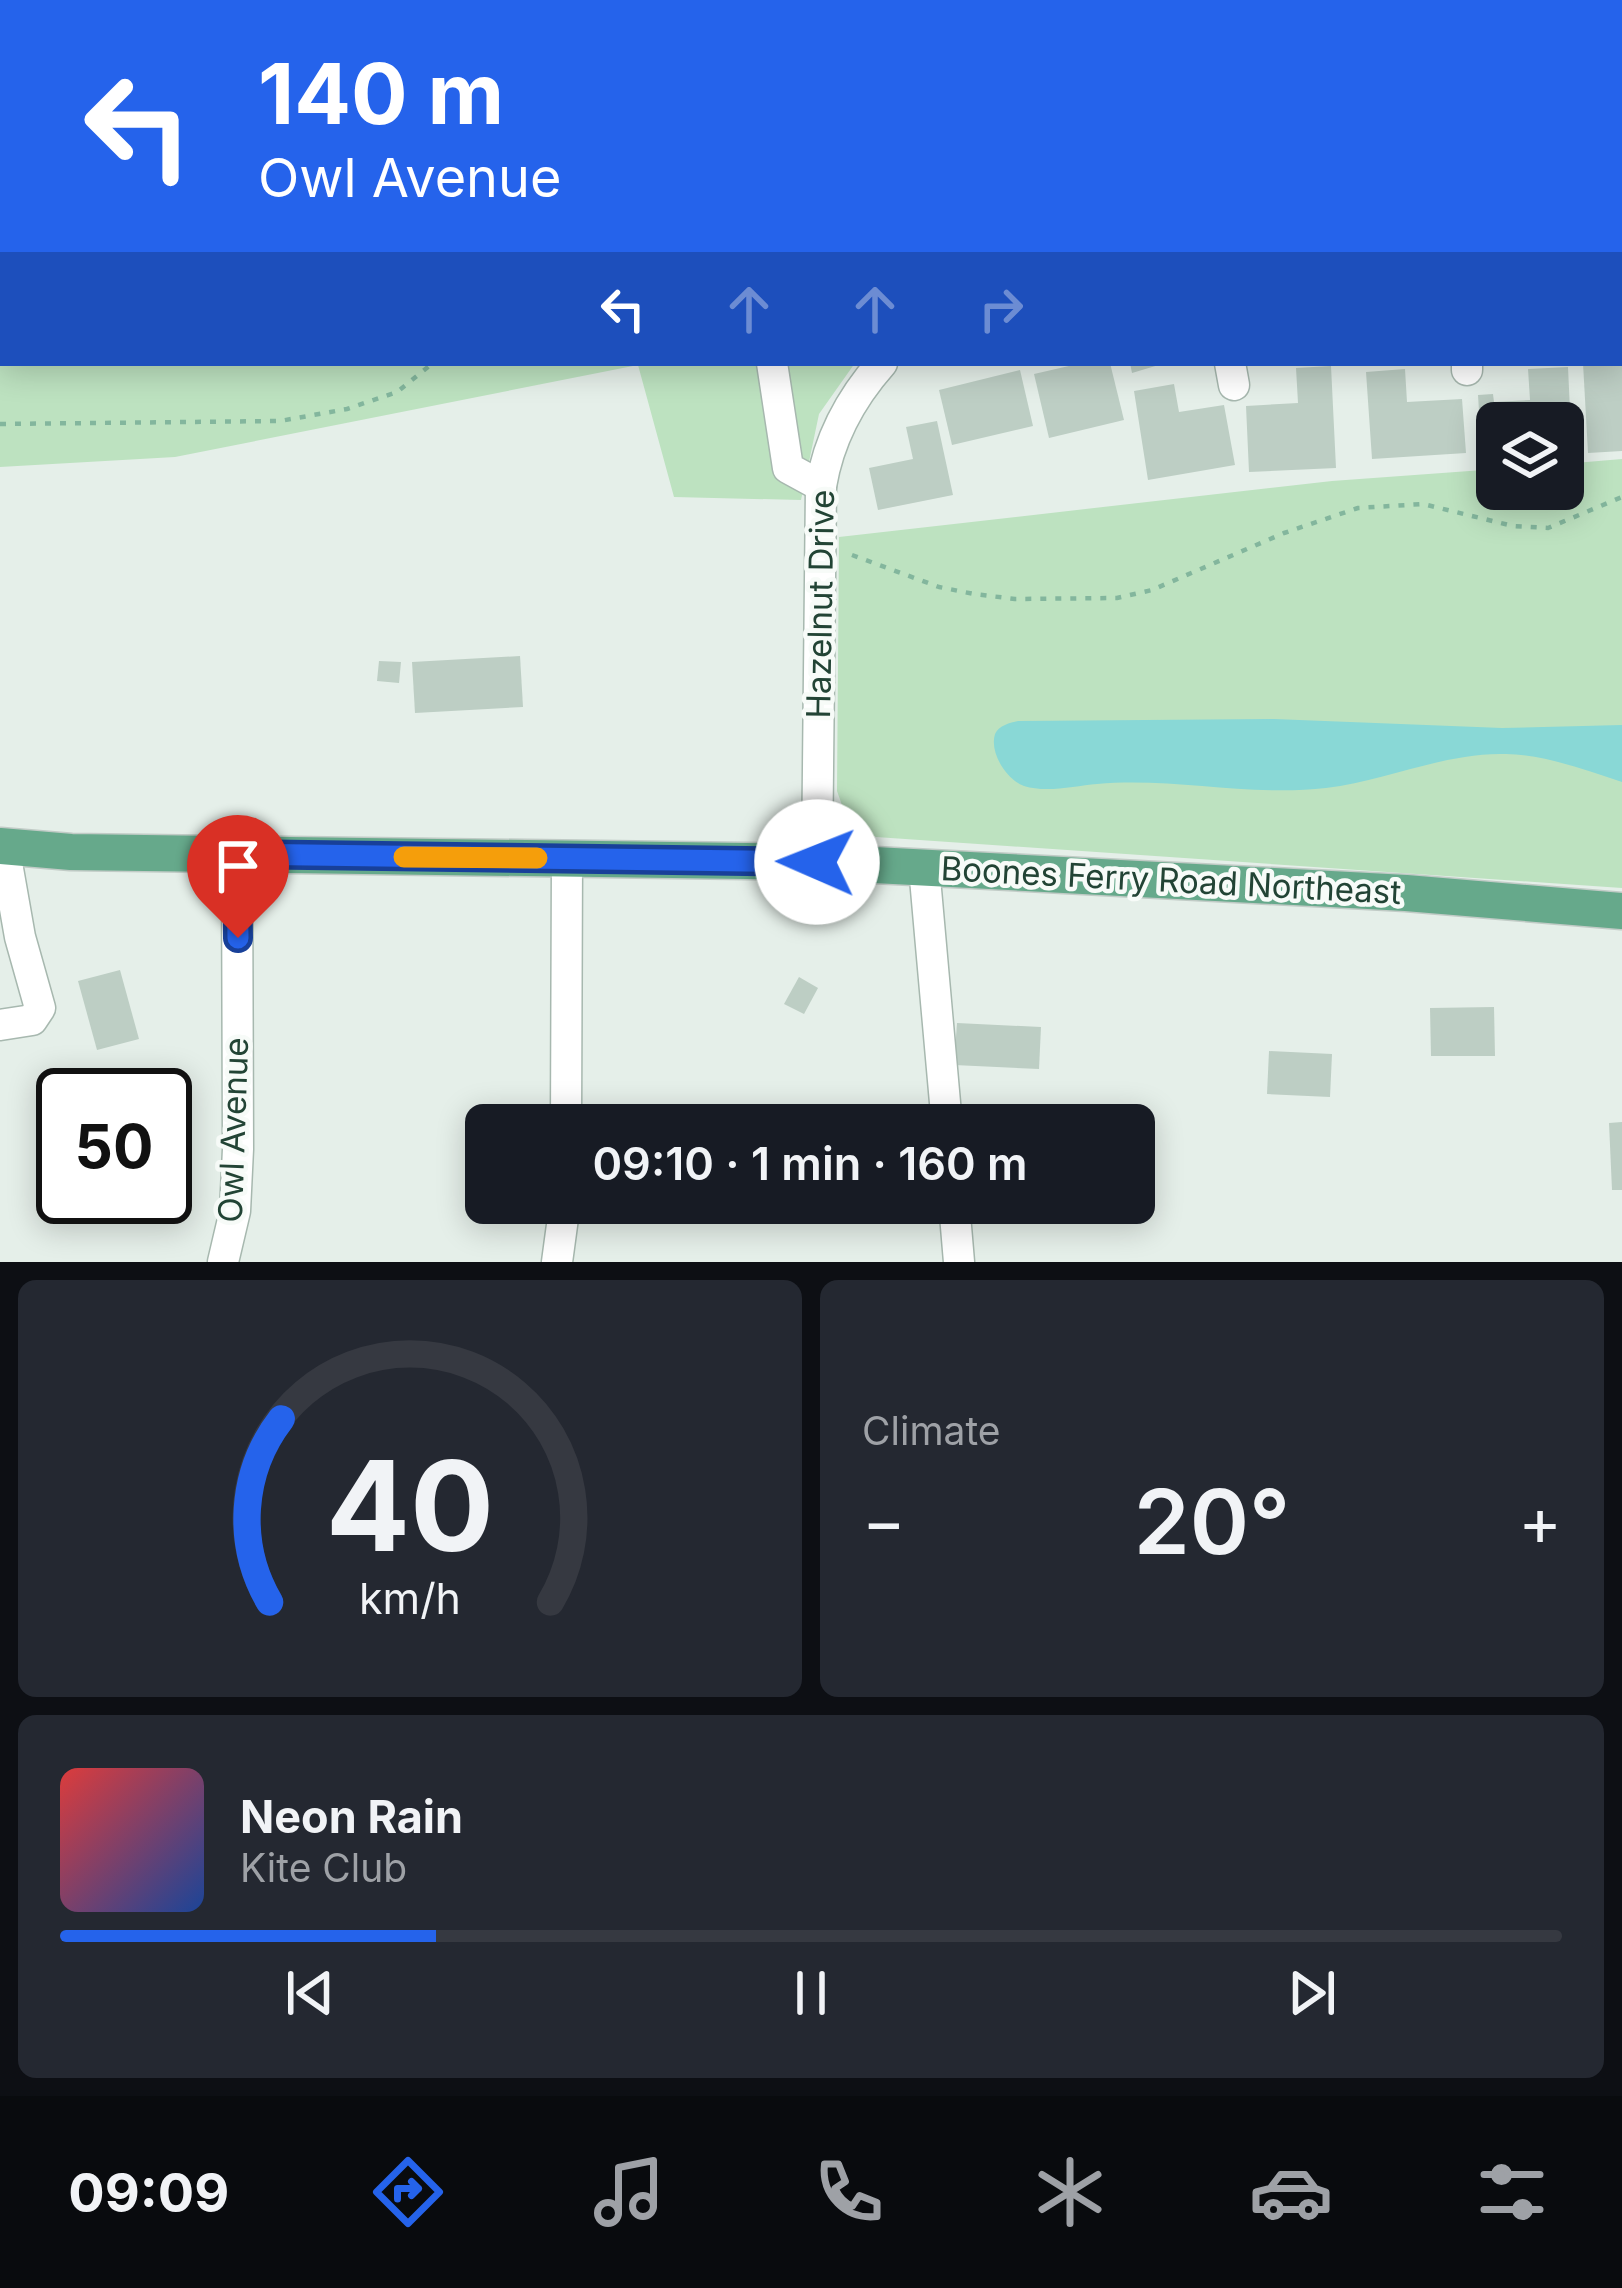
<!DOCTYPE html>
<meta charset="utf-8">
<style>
body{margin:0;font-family:Inter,sans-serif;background:#242831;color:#f1f3f6;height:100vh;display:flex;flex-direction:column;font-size:45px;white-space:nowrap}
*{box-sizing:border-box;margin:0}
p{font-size:39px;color:#9ea1a6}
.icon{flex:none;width:66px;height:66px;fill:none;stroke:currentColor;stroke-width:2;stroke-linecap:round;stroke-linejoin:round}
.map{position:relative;height:1262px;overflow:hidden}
.side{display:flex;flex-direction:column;gap:18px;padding:18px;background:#0d0f14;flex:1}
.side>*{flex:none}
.banner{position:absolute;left:0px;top:0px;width:1623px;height:366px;box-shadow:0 6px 30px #0003;background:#2563eb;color:#fff;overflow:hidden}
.tools{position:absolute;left:1476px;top:402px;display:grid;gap:24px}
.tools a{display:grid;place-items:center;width:108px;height:108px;border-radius:18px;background:#171b24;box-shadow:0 6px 30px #0003;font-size:60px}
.speed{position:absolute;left:36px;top:1068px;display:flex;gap:24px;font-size:60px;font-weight:700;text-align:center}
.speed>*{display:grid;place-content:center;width:156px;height:156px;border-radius:50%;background:#171b24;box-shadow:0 6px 30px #0003;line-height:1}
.speed .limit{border:6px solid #111;border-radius:18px;background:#fff;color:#111}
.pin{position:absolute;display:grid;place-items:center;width:102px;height:102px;color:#fff;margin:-123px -51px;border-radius:50% 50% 50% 0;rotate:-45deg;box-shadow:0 0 12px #0007}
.pin .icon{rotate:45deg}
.me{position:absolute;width:132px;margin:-66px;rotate:271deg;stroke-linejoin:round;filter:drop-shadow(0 0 9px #0008)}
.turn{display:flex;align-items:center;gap:42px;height:252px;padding:0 60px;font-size:54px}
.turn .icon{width:156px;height:156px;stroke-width:2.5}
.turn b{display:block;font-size:84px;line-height:102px}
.lanes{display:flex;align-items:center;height:114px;padding:0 60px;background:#0003;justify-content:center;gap:60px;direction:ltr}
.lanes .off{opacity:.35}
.big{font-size:90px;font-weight:600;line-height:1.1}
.side .card{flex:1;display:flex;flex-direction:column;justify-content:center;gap:18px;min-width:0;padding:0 42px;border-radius:18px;background:#242831}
.side .dial{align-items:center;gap:0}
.dial svg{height:312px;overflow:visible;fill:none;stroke:#363941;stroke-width:7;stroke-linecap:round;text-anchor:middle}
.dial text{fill:#f1f3f6;stroke:none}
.song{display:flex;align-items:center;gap:36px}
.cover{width:144px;height:144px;border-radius:18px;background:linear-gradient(135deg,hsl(0 70% 55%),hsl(220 70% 35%))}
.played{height:12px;border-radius:6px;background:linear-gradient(90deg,#2563eb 25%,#363941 25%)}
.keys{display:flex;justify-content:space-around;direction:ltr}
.heat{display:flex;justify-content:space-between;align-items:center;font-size:66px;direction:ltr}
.side .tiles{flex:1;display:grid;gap:18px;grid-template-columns:1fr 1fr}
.card:last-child{grid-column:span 2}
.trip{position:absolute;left:465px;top:1104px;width:690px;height:120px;border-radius:18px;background:#171b24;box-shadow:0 6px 30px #0003;font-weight:600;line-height:120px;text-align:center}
.tabs{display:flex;height:192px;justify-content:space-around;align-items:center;background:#090b0e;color:#9ea1a6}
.tabs .icon{width:84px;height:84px}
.tabs .on{color:#2563eb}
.tabs b{font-size:54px;color:#f1f3f6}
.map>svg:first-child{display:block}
</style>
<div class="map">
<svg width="1622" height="1262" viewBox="0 0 1622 1262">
<rect width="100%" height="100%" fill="#e5efe9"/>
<g fill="#bde2c0">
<polygon points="0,0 1355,0 3,3 3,363 855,363 819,414 801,500 674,497 638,365 175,457 0,467"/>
<polygon points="1622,459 1622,888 876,837 848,822 837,791 839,537 1332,481 1497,469 1497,489 1563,489 1563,464"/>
</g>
<path fill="#89d8d6" d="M1274 719 1502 728 1622 725V782C1585 770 1546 755 1506 754 1445 752 1387 781 1326 788 1250 797 1173 777 1097 784 1075 786 1046 793 1024 786 1007 780 989 753 995 734 999 725 1010 723 1018 721Z"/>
<g fill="#bdcec4">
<polygon points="1082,363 1110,363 1124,420 1049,438 1034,374"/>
<polygon points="1130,363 1161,363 1162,364 1132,373"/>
<polygon points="1583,363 1622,363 1622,451 1588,453"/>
<polygon points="1331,366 1336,468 1249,472 1246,406 1298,403 1296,368"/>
<polygon points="1568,367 1572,454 1563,455 1563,423 1497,423 1497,458 1482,459 1478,395 1493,394 1494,402 1530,400 1528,369"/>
<polygon points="1405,369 1407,402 1462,399 1466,453 1372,459 1366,372"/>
<polygon points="1020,370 1033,426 952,445 939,390"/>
<polygon points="1174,384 1179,412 1224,405 1235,465 1148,480 1134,391"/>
<polygon points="937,421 953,495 878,510 869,468 913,459 906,427"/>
<polygon points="520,656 523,707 415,713 412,662"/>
<polygon points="379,661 401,662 399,683 377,681"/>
<polygon points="120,970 139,1039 97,1050 78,981"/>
<polygon points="799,977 818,988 804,1014 784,1004"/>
<polygon points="1494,1007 1495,1056 1431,1056 1430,1008"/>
<polygon points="957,1023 1041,1027 1039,1069 954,1065"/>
<polygon points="1269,1051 1332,1054 1330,1097 1267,1094"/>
<polygon points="121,1084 124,1095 88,1095 88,1094"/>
<polygon points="1622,1122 1622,1190 1612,1190 1609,1123"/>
</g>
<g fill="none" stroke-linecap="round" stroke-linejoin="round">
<g stroke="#a7b8af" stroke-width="33">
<g id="minor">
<polyline points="1011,3 1011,0"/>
<polyline points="1305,3 1305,0"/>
<polyline points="1523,3 1523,0"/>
<polyline points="1620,95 1622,85"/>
<polyline points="1620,238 1622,238"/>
<polyline points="772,363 788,468 821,486"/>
<polyline points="1230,363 1234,385"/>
<polyline points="1467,363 1467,370"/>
<path d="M817 862 821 486C829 438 850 399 882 363"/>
<polyline points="924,867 947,1125"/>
<polyline points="0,1025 32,1020 40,1008 20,937 4,846"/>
<polyline points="566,1125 567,858"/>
<polyline points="954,1203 959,1262"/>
<polyline points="223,1262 235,1211 238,1149 237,854"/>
<polyline points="557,1262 565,1203"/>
</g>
</g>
<g stroke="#c1cbc6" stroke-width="39">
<polyline id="major" points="0,846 71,852 817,862 1406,893 1622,911"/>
</g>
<g stroke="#83b69d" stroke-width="4.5" stroke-dasharray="6 9" stroke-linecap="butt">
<polyline points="809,0 810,3"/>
<polyline points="0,424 280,421 347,409 397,392 433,363"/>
<polyline points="852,555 939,587 974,594 1015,599 1117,598 1152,590 1284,533 1358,508 1423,504 1513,526 1548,528 1622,497"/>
</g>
<use href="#minor" stroke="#fff" stroke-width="30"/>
<use href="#major" stroke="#66a98b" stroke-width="36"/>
</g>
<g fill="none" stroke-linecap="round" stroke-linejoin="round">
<g stroke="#184099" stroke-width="30">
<polyline id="route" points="238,938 237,854 817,862"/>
</g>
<use href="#route" stroke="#2563eb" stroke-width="21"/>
<polyline stroke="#f59e0b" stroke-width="21" points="404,857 537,858"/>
</g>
<g text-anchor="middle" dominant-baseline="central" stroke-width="9" stroke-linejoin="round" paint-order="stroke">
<g font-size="33" fill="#224435" stroke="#f7fbf8">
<text transform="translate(820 604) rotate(-89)">Hazelnut Drive</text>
<text transform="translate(1171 880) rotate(3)">Boones Ferry Road Northeast</text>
<text transform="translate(233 1130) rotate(-88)">Owl Avenue</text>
</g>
</g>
</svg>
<div class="tools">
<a><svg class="icon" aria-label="layers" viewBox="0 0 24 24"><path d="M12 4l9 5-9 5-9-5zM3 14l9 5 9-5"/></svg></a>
</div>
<div class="speed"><div class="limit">50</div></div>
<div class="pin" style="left:238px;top:938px;background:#d93025"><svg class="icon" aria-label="arrive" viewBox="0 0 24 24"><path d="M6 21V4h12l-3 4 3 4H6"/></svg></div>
<svg class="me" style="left:817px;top:862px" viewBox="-20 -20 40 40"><circle r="19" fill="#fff"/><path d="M0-13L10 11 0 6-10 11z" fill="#2563eb"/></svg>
<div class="trip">09:10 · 1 min · 160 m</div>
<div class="banner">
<div class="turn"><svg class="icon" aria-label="left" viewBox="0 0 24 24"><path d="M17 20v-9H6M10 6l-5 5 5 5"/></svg><div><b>140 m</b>Owl Avenue</div></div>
<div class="lanes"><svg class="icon" aria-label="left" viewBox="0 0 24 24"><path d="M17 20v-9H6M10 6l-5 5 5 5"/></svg><svg class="icon off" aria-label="ahead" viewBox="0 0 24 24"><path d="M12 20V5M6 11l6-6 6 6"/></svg><svg class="icon off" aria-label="ahead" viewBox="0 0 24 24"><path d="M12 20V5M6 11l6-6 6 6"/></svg><svg class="icon off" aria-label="right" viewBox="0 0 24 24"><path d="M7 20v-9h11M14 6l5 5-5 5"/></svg></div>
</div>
</div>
<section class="side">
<div class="tiles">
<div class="card dial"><svg viewBox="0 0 100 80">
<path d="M14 69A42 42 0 1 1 86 69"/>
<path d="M14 69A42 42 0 0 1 17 22" stroke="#2563eb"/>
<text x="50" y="56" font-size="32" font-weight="700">40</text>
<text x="50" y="72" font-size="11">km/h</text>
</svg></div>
<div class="card"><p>Climate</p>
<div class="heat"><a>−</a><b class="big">20°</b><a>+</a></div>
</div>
<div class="card">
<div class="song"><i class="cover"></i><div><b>Neon Rain</b><p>Kite Club</p></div></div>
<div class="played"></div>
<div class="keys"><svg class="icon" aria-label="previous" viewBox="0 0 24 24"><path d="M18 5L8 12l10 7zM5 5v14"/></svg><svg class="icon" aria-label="pause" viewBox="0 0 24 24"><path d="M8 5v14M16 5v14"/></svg><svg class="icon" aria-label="next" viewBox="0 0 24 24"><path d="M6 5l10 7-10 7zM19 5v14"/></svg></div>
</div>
</div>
</section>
<nav class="tabs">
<b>09:09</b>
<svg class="icon on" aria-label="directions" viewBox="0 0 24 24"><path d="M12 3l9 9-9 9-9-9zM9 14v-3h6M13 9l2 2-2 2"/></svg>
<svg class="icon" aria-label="music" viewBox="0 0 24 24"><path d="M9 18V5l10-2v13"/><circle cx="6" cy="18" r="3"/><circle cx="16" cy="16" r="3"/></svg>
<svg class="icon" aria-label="phone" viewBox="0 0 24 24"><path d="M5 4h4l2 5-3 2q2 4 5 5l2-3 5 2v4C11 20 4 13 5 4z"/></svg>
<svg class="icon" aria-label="climate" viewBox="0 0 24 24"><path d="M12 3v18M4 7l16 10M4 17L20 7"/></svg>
<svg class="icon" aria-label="car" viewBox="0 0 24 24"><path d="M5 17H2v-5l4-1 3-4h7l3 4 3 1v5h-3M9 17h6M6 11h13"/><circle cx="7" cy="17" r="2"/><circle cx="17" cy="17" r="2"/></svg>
<svg class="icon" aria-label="filters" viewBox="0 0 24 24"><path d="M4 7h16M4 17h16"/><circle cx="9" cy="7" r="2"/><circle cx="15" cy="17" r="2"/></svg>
</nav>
